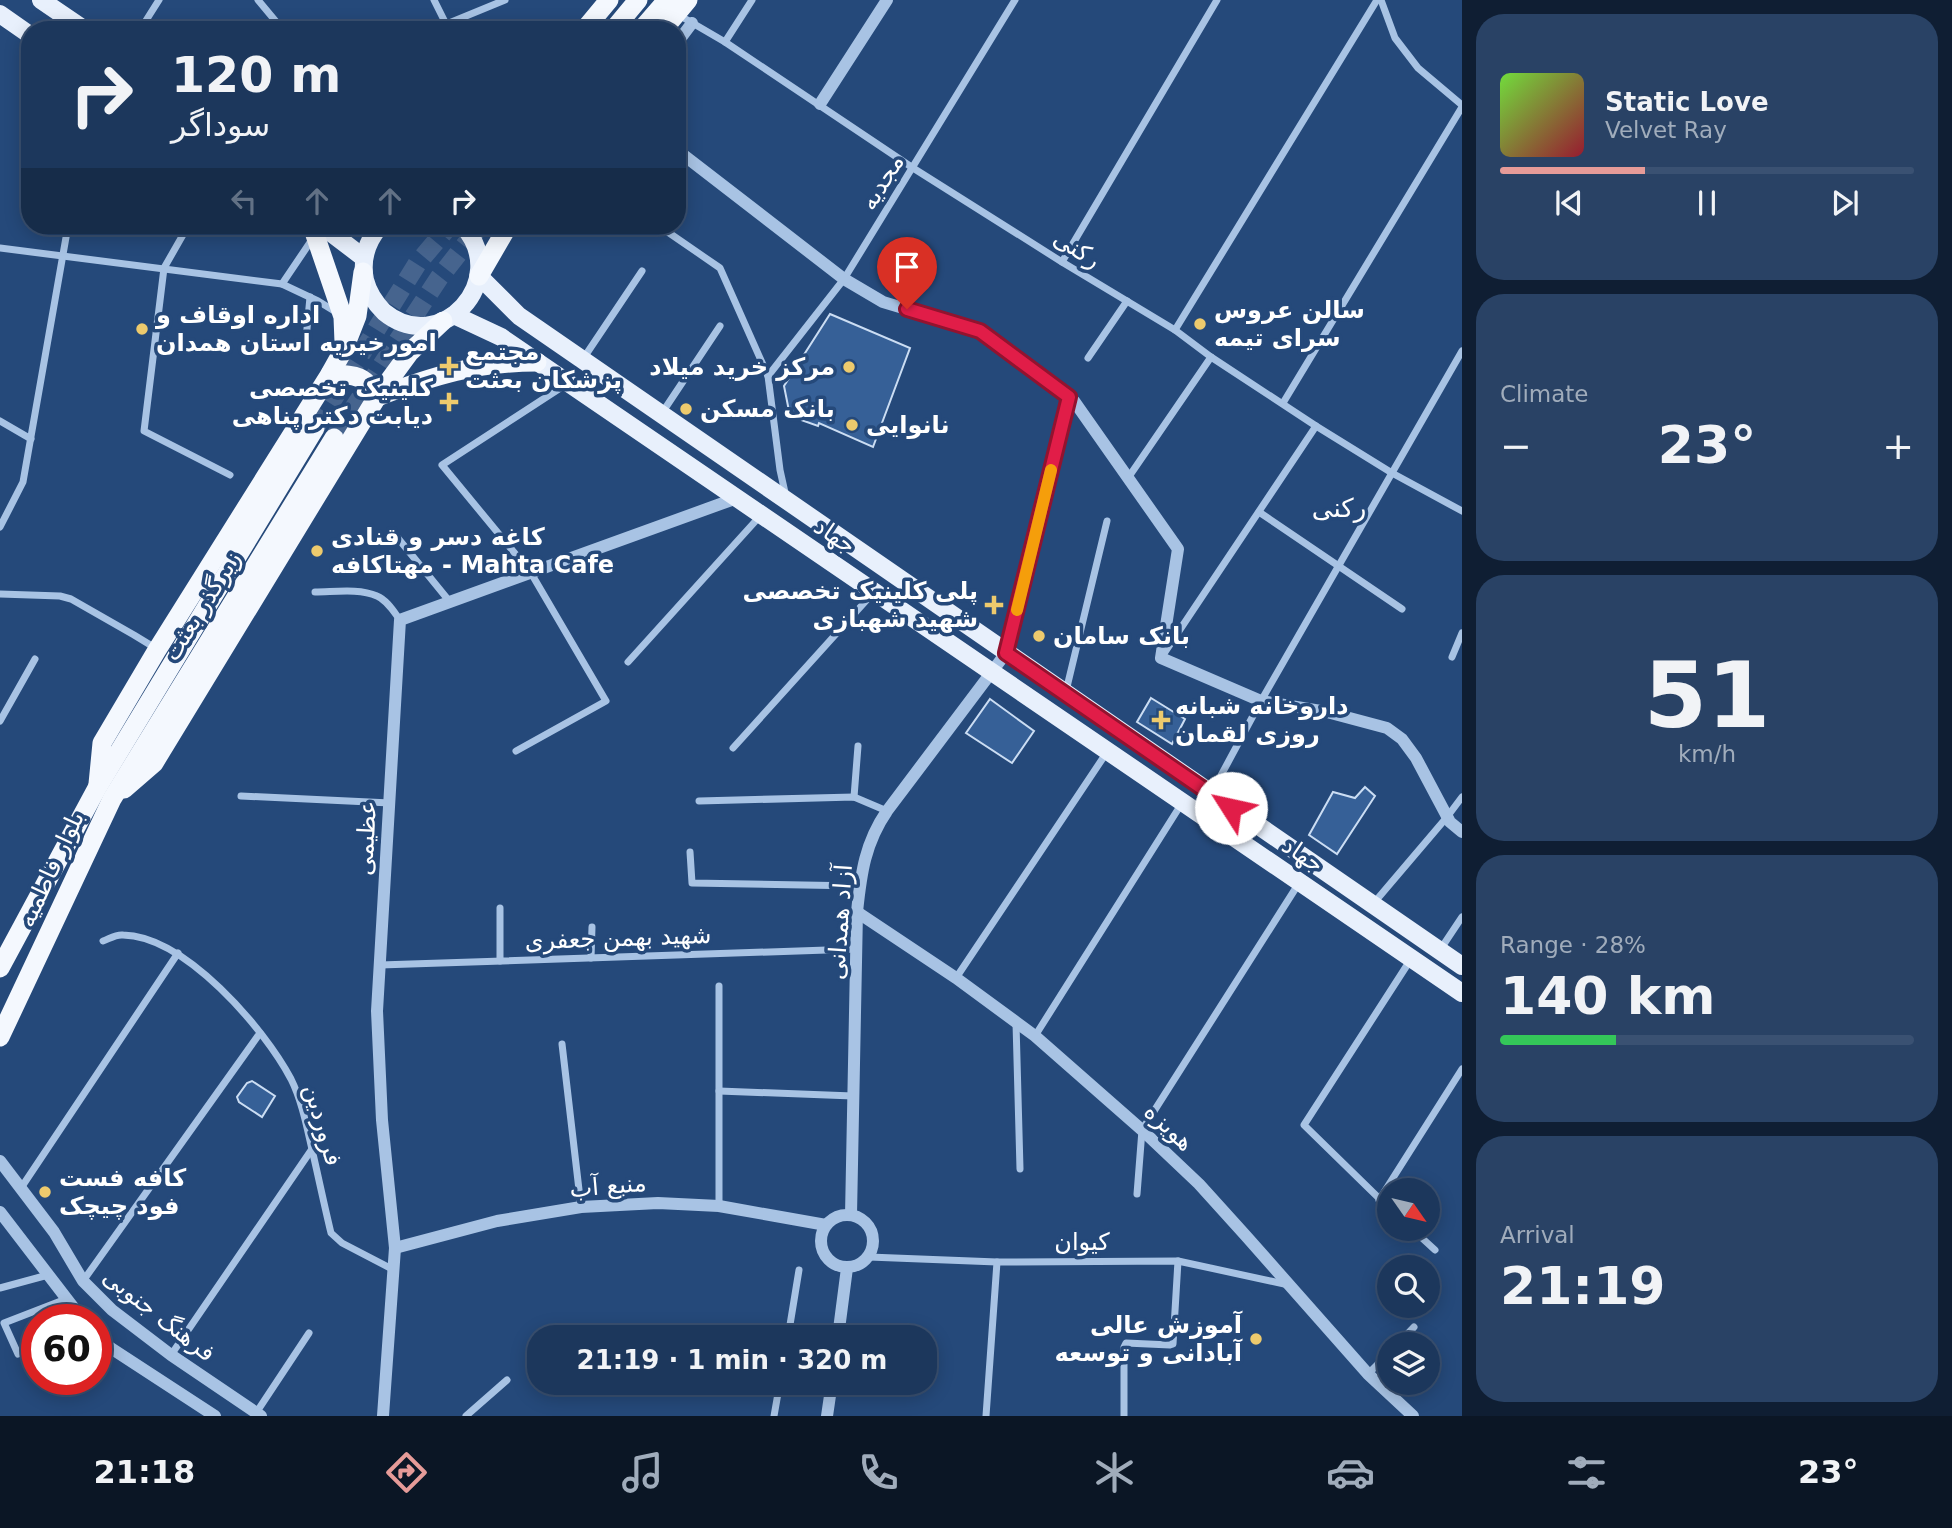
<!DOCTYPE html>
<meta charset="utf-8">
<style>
body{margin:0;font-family:"DejaVu Sans","Noto Naskh Arabic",sans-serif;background:#294265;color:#f1f3f6;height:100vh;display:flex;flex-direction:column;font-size:26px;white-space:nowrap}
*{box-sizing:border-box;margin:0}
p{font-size:23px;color:#a0acbb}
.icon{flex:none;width:38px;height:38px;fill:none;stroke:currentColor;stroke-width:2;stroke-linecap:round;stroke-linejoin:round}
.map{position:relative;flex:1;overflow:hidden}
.sheet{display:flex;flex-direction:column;gap:14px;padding:14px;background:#0f1e33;width:490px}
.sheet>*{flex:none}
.banner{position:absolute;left:21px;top:21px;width:665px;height:214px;border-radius:28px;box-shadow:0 4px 18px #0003,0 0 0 2px #3a5172;background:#1c375c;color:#f1f3f6;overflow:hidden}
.needle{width:46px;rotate:124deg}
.fabs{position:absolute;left:1377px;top:1178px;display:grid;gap:14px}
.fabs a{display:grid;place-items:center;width:63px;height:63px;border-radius:50%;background:#1c375c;box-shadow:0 4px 18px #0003,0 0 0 2px #3a5172;font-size:35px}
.speed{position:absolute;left:21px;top:1304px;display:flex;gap:14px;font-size:35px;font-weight:700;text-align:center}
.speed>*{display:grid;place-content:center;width:91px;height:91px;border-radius:50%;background:#1c375c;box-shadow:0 4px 18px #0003,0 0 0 2px #3a5172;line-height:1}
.speed .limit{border:10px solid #d22;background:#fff;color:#111}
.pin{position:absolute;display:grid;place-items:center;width:60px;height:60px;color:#fff;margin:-72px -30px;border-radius:50% 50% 50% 0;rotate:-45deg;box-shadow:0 0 7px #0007}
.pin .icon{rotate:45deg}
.me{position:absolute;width:77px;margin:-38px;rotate:305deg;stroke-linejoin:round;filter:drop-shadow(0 0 5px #0008)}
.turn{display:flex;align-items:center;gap:24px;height:147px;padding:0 35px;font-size:32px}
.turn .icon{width:91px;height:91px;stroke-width:2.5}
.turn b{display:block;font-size:49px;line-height:60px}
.lanes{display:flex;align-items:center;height:66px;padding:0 35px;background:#0003;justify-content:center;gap:35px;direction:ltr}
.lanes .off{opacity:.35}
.big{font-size:52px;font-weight:700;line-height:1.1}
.sheet .card{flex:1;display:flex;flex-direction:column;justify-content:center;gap:10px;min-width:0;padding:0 24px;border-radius:28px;background:#294265}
.sheet .dial{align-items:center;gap:0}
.dial b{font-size:91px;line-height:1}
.song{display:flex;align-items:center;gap:21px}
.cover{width:84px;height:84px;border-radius:10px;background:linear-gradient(135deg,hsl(100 70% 55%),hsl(350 70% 35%))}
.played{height:7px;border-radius:4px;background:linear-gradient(90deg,#e69b98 35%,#3a5172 35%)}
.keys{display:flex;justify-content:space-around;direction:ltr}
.heat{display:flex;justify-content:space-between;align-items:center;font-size:38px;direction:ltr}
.charge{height:10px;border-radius:5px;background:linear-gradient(90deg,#34c759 28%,#3a5172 0)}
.trip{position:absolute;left:527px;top:1325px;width:410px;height:70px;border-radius:28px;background:#1c375c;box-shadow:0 4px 18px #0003,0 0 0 2px #3a5172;font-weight:700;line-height:70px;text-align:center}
.tab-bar{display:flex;height:112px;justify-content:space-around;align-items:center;background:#0b1625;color:#a0acbb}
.tab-bar .icon{width:49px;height:49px}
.tab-bar .active{color:#e69b98}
.tab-bar b{font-size:32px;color:#f1f3f6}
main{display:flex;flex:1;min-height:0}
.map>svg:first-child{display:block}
</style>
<main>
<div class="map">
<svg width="1462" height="1416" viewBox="0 0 1462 1416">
<rect width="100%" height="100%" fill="#25497a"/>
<g fill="#366097" stroke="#cbddf3" stroke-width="2">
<polygon points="830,314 910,348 873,447 819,423 818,426 790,416 784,386"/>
<polygon points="1151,698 1185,719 1172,744 1137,722"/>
<polygon points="990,699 1034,731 1012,763 966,733"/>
<polygon points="1365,787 1375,796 1337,854 1309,835 1333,792 1355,798"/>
<polygon points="252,1081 275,1096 262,1117 239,1102 237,1097 247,1083"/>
</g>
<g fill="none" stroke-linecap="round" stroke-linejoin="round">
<g stroke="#46648e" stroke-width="19" stroke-dasharray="19 10" stroke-linecap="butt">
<polyline points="315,428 417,264 449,226"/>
<polyline points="334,438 439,278 480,226"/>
</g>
<g stroke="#a8c3e4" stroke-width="7">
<polyline points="258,0 283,30"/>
<polyline points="434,0 446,24"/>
<polyline points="1381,0 1395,38 1418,68 1462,105"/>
<polyline points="677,14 725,42 913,168 1062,262 1175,330 1211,357 1316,426 1392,473 1462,511"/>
<polyline points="140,30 159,0"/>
<polyline points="432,30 505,0"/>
<polyline points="725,42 752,0"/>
<polyline points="188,226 164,268 144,431 230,475"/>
<polyline points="659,226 720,268 768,376 780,470 786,497"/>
<polyline points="0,248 282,284 318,301 336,312"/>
<polyline points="1062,262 1217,0"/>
<polyline points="282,284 313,238"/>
<polyline points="1175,330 1377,0"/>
<polyline points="306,339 310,297"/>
<polyline points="1088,358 1127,301"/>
<polyline points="583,359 642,271"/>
<polyline points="768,376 844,279 1015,0"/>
<polyline points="1283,403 1462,107"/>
<polyline points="662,413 720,326"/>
<polyline points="0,421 31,439"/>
<polyline points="1128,478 1211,357"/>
<polyline points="1259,512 1402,609"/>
<polyline points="0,527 23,482 68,226"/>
<polyline points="397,537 450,602"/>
<path d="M315 592C334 592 359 588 377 596 387 600 394 612 400 620"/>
<polyline points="0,594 60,596 71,599 134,635 157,649"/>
<polyline points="1006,652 1069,397"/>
<polyline points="1165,652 1316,426"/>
<polyline points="1452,657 1462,633"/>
<polyline points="628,662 761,515"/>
<polyline points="1066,691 1107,521"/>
<polyline points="0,721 35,659"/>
<polyline points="733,748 873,593"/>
<polyline points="516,751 606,701 531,573 442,465 568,383"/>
<polyline points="1211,794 1261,701 1462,351"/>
<polyline points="241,796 390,803"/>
<polyline points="854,797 858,746"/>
<polyline points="699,801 854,797 887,811"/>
<polyline points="690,852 692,883 860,886"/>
<polyline points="1373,904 1447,817 1462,797"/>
<polyline points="500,908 500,961"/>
<path d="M103 941C109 939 116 934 123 935 185 936 264 1028 291 1079 301 1099 306 1123 311 1145 318 1175 324 1204 331 1233L342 1243 394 1270"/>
<polyline points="1440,950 1462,917"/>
<polyline points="591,958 592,927"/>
<polyline points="380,965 856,949"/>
<polyline points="956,978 1107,752"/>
<polyline points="719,986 719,1206"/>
<polyline points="1016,1023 1020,1169"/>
<polyline points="1035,1036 1182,803"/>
<polyline points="562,1044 581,1207"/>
<polyline points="719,1091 853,1096"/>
<polyline points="21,1188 178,953"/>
<polyline points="1137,1194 1142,1130 1299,883"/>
<polyline points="1379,1200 1462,1069"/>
<polyline points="1390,1209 1304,1125 1411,959"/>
<polyline points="1411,1228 1435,1250"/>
<polyline points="869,1257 997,1262 1178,1261 1289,1285"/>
<polyline points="83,1281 260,1033"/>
<polyline points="0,1288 48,1275"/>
<polyline points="788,1337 799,1270"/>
<polyline points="1398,1344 1414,1327"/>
<polyline points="18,1354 4,1323 66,1299"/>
<polyline points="171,1355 312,1149"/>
<polyline points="1368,1374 1390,1352"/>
<polyline points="256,1413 309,1333"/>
<polyline points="466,1416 507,1380"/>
<polyline points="774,1416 780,1382"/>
<polyline points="986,1416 997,1262"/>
<polyline points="1124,1416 1124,1347 1126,1343 1170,1345 1173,1344 1178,1261"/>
</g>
<g stroke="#a8c3e4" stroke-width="12">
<polyline points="677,43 692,23"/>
<polyline points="820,104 887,0"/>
<polyline points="677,150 844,279 883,302 980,331 1074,401 1178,549 1161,658 1261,701 1327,712 1387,728 1402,739 1416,758 1450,822 1462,832"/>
<polyline points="857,912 956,978 1035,1036 1142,1130 1199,1184 1246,1236 1368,1374 1413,1416"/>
<polyline points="0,1161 54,1232 83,1281 112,1310 171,1355 261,1416"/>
<polyline points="0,1212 83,1320"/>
<circle cx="847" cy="1241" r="26"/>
<path d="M851 1215 857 912C861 873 865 843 887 811L1006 653"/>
<polyline points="395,1248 497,1221 581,1207 658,1203 719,1206 826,1225"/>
<polyline points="96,1336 100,1341 215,1416"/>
<polyline points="838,1337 847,1268"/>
<polyline points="383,1416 395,1248 382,1120 377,1011 400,620 737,498"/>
<polyline points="827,1416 832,1382"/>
</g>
<g stroke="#e8f0fc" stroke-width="18">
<polyline points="41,0 85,30"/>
<polyline points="0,14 30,35"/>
<polyline points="322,226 364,258"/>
<path d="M380 226C367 241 361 260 365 280 368 292 375 303 384 312 440 358 512 280 463 226"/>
<polyline points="479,276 519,316 1462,966"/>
<polyline points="454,315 501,337 1462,993"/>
</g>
<g stroke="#f4f8fe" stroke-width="19">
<polyline points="584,30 609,0"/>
<polyline points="613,30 638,0"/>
<polyline points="641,30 667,0"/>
<polyline points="663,30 688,0"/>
<polyline points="312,226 343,317 344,342"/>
<polyline points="479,276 508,226"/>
<path d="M330 374C352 374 371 375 374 401"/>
<path d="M377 397C433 376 477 362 537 362"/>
<polyline points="98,784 102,743 157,650 330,374 344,349 357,316 363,272"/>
<polyline points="124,789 154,763 377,397 410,352 443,321"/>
<polyline points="0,968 97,788 315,428"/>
<polyline points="0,1037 112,799 334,438"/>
</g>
</g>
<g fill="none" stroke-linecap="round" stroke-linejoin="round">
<g stroke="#92132f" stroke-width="18">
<polyline id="route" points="907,309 980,331 1069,397 1006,653 1231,808"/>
</g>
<use href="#route" stroke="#e11d48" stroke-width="12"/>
<polyline stroke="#f59e0b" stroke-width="12" points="1017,610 1051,470"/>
</g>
<g fill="#edca6d" stroke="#25497a" stroke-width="2.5">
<circle cx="1200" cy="324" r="7"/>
<circle cx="142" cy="329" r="7"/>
<path d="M445.5 355.5h7v7h7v7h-7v7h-7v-7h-7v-7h7z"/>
<circle cx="849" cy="367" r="7"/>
<path d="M445.5 391.5h7v7h7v7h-7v7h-7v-7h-7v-7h7z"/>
<circle cx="686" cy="409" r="7"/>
<circle cx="852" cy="425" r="7"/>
<circle cx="317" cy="551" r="7"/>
<path d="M990.5 594.5h7v7h7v7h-7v7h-7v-7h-7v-7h7z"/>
<circle cx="1039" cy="636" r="7"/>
<path d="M1157.5 709.5h7v7h7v7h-7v7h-7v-7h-7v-7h7z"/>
<circle cx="45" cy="1192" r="7"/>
<circle cx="1256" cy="1339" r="7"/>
</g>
<g text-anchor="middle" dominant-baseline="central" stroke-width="7" stroke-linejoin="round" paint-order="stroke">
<g font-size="24" fill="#fff" stroke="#25497a">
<text transform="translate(882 182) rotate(-58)">مجدیه</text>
<text transform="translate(1077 249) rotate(32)">رکنی</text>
<text transform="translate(835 536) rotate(34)">جهاد</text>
<text transform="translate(202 606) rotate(-58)">زیرگذر بعثت</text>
<text transform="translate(366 838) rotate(-87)">عظیمی</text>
<text transform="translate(1303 855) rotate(34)">جهاد</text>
<text transform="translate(51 869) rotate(-65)">بلوار فاطمیه</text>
<text transform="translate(840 922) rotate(-86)">آزاد همدانی</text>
<text transform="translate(618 938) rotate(-2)">شهید بهمن جعفری</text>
<text transform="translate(323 1125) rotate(74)">فروردین</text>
<text transform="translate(1169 1127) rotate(43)">هویزه</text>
<text transform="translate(608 1186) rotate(-5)">منبع آب</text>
<text x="1082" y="1242">کیوان</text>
<text transform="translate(159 1315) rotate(38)">فرهنگ جنوبی</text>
</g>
<g font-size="24" font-weight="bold" fill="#fff" stroke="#25497a" text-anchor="start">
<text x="1214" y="310">سالن عروس<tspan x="1214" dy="28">سرای تیمه</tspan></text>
<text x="156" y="315">اداره اوقاف و<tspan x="156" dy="28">امورخیریه استان همدان</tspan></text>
<text x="465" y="352">مجتمع<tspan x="465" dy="28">پزشکان بعثت</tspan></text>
<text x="835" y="367" text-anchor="end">مرکز خرید میلاد</text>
<text x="433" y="388" text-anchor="end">کلینیک تخصصی<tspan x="433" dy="28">دیابت دکتر پناهی</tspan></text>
<text x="700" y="409">بانک مسکن</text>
<text x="866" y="425">نانوایی</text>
<text x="331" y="537">کاغه دسر و قنادی<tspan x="331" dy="28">مهتاکافه - Mahta Cafe</tspan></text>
<text x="978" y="591" text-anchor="end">پلی کلینیک تخصصی<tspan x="978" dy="28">شهید شهبازی</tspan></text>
<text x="1053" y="636">بانک سامان</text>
<text x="1175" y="706">داروخانه شبانه<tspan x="1175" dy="28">روزی لقمان</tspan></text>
<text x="59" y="1178">کافه فست<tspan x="59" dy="28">فود چیچک</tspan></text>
<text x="1242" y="1325" text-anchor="end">آموزش عالی<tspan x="1242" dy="28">آبادانی و توسعه</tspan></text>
</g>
<g font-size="26" fill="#fff" stroke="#25497a">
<text x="1339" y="508">رکنی</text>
</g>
</g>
</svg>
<div class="fabs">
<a><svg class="needle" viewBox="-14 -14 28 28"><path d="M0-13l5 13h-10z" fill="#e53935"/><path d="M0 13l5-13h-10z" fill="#a0acbb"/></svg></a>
<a><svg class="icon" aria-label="search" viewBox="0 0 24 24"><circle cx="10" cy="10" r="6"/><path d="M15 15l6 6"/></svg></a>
<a><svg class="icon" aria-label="layers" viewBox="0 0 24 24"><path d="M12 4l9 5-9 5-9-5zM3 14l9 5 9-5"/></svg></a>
</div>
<div class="speed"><div class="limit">60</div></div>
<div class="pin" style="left:907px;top:309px;background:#d93025"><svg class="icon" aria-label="arrive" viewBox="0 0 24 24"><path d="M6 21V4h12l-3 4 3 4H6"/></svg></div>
<svg class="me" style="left:1231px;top:808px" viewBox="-20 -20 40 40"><circle r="19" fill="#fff"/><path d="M0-13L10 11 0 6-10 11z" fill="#e11d48"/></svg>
<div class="trip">21:19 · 1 min · 320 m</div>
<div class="banner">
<div class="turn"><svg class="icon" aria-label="right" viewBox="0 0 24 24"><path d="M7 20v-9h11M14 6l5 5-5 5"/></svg><div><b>120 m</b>سوداگر</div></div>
<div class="lanes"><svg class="icon off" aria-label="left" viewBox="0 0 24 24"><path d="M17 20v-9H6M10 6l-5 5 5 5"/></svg><svg class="icon off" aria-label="ahead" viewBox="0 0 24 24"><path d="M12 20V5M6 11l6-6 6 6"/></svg><svg class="icon off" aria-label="ahead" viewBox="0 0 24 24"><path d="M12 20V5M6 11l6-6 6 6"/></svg><svg class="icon" aria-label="right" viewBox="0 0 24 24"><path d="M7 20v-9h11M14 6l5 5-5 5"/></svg></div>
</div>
</div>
<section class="sheet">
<div class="card">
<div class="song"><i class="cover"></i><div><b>Static Love</b><p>Velvet Ray</p></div></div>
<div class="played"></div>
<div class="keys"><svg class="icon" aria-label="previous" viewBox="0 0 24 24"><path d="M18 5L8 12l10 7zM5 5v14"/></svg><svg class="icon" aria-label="pause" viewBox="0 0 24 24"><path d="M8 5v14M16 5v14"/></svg><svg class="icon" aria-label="next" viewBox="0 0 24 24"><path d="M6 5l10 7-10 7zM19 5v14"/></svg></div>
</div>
<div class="card"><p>Climate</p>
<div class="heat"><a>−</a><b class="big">23°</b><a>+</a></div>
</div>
<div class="card dial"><b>51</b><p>km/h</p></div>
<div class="card"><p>Range · 28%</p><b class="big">140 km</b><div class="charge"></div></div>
<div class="card"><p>Arrival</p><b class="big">21:19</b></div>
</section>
</main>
<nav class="tab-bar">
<b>21:18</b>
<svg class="icon active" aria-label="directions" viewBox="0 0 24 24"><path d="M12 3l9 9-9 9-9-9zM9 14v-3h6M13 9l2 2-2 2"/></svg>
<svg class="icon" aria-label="music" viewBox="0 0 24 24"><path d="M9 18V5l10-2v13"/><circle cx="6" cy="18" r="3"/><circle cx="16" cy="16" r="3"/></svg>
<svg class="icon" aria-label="phone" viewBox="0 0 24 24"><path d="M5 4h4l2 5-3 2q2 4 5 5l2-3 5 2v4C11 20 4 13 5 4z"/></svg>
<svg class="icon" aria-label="climate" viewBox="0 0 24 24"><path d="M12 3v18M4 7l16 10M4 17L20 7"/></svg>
<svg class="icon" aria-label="car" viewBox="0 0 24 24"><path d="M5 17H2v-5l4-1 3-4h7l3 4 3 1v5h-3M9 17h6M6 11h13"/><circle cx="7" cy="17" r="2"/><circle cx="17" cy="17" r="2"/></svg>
<svg class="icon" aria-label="filters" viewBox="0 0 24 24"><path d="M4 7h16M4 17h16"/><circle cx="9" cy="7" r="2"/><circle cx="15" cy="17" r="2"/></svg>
<b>23°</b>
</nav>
